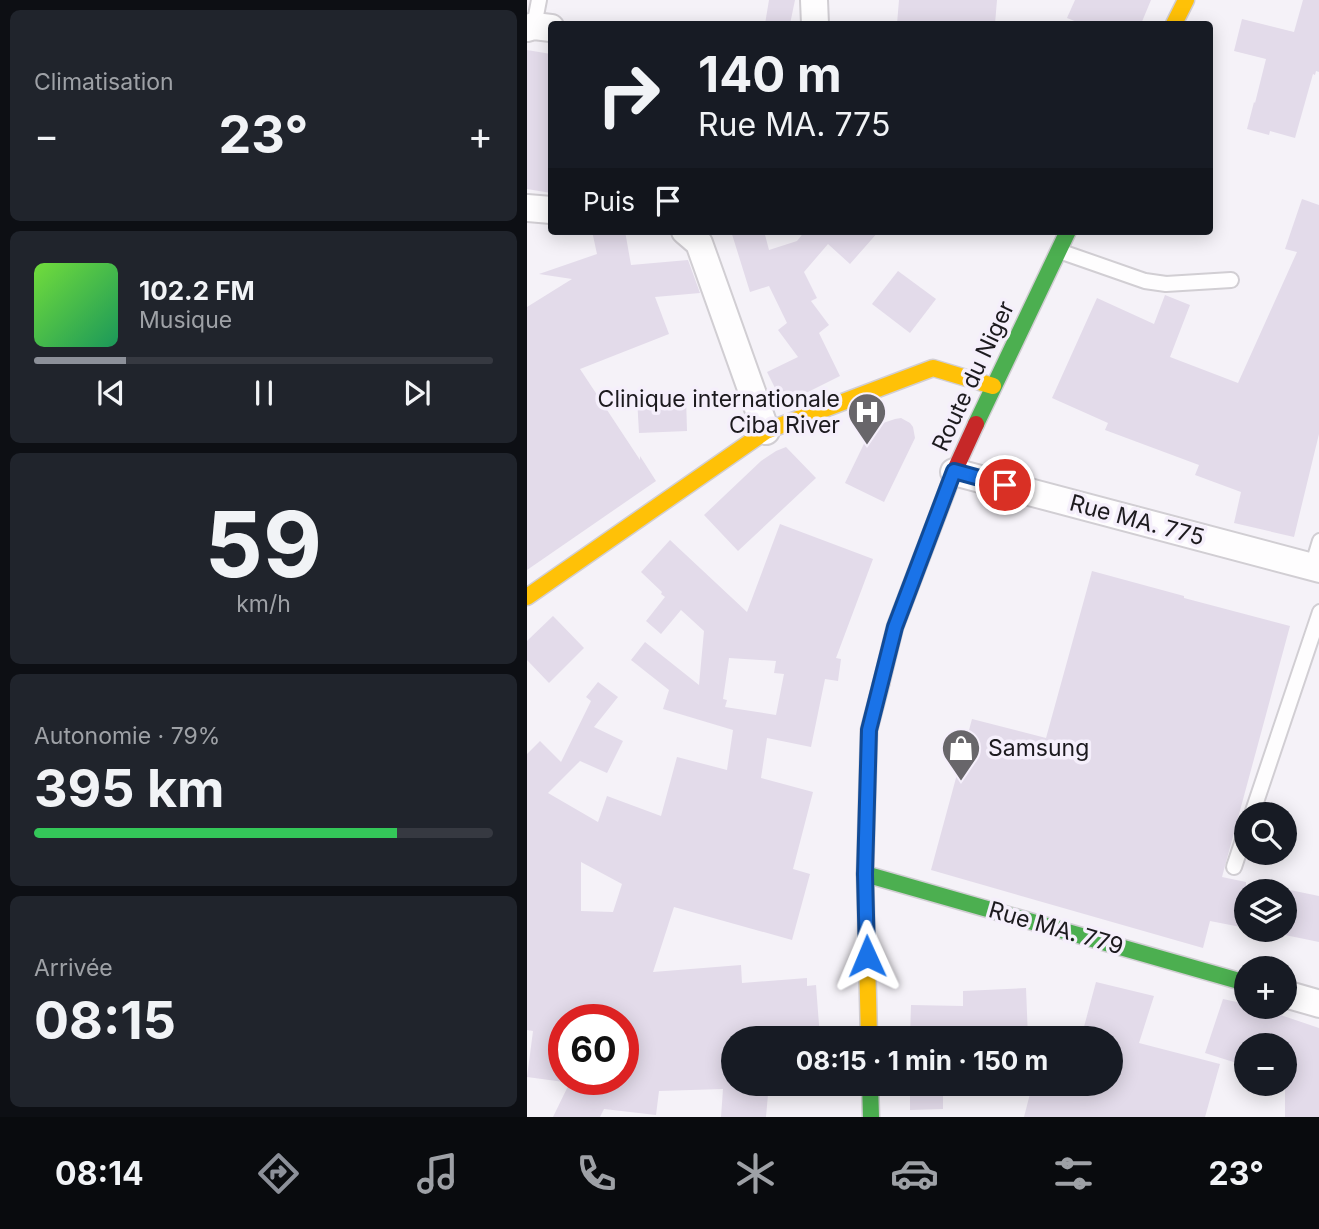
<!DOCTYPE html>
<html lang="fr">
<meta charset="utf-8">
<style>
body{margin:0;font-family:Inter,sans-serif;background:#20242c;color:#f1f3f6;height:100vh;display:flex;flex-direction:column;font-size:26px;white-space:nowrap}
*{box-sizing:border-box;margin:0}
p{font-size:23px;color:#9ea1a6}
.icon{flex:none;width:38px;height:38px;fill:none;stroke:currentColor;stroke-width:2;stroke-linecap:round;stroke-linejoin:round}
.map{position:relative;flex:1;overflow:hidden}
.panel{display:flex;flex-direction:column;gap:10px;padding:10px;background:#0d0f14;width:527px}
.panel>*{flex:none}
.banner{position:absolute;left:21px;top:21px;width:665px;height:214px;border-radius:7px;box-shadow:0 4px 18px #0003;background:#171b24;color:#f1f3f6;overflow:hidden}
.fabs{position:absolute;left:707px;top:802px;display:grid;gap:14px}
.fabs a{display:grid;place-items:center;width:63px;height:63px;border-radius:50%;background:#171b24;box-shadow:0 4px 18px #0003;font-size:35px}
.speed{position:absolute;left:21px;top:1004px;display:flex;gap:14px;font-size:35px;font-weight:700;text-align:center}
.speed>*{display:grid;place-content:center;width:91px;height:91px;border-radius:50%;background:#171b24;box-shadow:0 4px 18px #0003;line-height:1}
.speed .limit{border:10px solid #d22;background:#fff;color:#111}
.pin{position:absolute;display:grid;place-items:center;width:60px;height:60px;color:#fff;margin:-30px;border:4px solid #fff;border-radius:50%;box-shadow:0 2px 7px #0007}
.me{position:absolute;width:77px;margin:-38px;rotate:359deg;stroke-linejoin:round;filter:drop-shadow(0 0 5px #0008)}
.turn{display:flex;align-items:center;gap:24px;height:147px;padding:0 35px;font-size:32px}
.turn .icon{width:91px;height:91px;stroke-width:2.5}
.turn b{display:block;font-size:49px;line-height:60px}
.then{display:flex;align-items:center;height:66px;padding:0 35px;background:#0003;gap:14px;font-size:26px}
.big{font-size:52px;font-weight:700;line-height:1.1}
.panel .tile{flex:1;display:flex;flex-direction:column;justify-content:center;gap:10px;min-width:0;padding:0 24px;border-radius:10px;background:#20242c}
.panel .dial{align-items:center;gap:0}
.dial b{font-size:91px;line-height:1}
.song{display:flex;align-items:center;gap:21px}
.cover{width:84px;height:84px;border-radius:10px;background:linear-gradient(135deg,hsl(100 70% 55%),hsl(150 70% 35%))}
.played{height:7px;border-radius:4px;background:linear-gradient(90deg,#8c9099 20%,#363941 20%)}
.keys{display:flex;justify-content:space-around;direction:ltr}
.heat{display:flex;justify-content:space-between;align-items:center;font-size:38px;direction:ltr}
.charge{height:10px;border-radius:5px;background:linear-gradient(90deg,#34c759 79%,#363941 0)}
.trip{position:absolute;left:194px;top:1026px;width:402px;height:70px;border-radius:35px;background:#171b24;box-shadow:0 4px 18px #0003;font-weight:700;line-height:70px;text-align:center}
.tab-bar{display:flex;height:112px;justify-content:space-around;align-items:center;background:#090b0e;color:#9ea1a6}
.tab-bar .icon{width:49px;height:49px}
.tab-bar .on{color:#8c9099}
.tab-bar b{font-size:32px;color:#f1f3f6}
main{display:flex;flex:1;min-height:0}
.map>svg:first-child{display:block}
</style>
<main>
<section class="panel">
<div class="tile"><p>Climatisation</p>
<div class="heat"><a>−</a><b class="big">23°</b><a>+</a></div>
</div>
<div class="tile">
<div class="song"><i class="cover"></i><div><b>102.2 FM</b><p>Musique</p></div></div>
<div class="played"></div>
<div class="keys"><svg class="icon" aria-label="previous" viewBox="0 0 24 24"><path d="M18 5L8 12l10 7zM5 5v14"/></svg><svg class="icon" aria-label="pause" viewBox="0 0 24 24"><path d="M8 5v14M16 5v14"/></svg><svg class="icon" aria-label="next" viewBox="0 0 24 24"><path d="M6 5l10 7-10 7zM19 5v14"/></svg></div>
</div>
<div class="tile dial"><b>59</b><p>km/h</p></div>
<div class="tile"><p>Autonomie · 79%</p><b class="big">395 km</b><div class="charge"></div></div>
<div class="tile"><p>Arrivée</p><b class="big">08:15</b></div>
</section>
<div class="map">
<svg width="793" height="1117" viewBox="0 0 793 1117">
<rect width="100%" height="100%" fill="#f5f2f8"/>
<g fill="#e3dbea" fill-rule="evenodd">
<polygon points="242,0 268,0 263,24 238,24"/>
<polygon points="372,0 470,0 468,24 370,24"/>
<polygon points="548,0 624,0 614,24 555,24 540,18"/>
<polygon points="776,0 792,0 792,72 789,71 788,75 786,74 768,138 743,131 742,135 720,129 727,102 728,103 739,59 707,51 715,19 767,32"/>
<polygon points="0,50 24,54 24,193 0,189"/>
<polygon points="775,199 792,205 792,434 767,537 707,523 714,492 668,475 672,465 578,430 581,423 525,398 570,298 627,324 638,295 663,305 643,357 711,383 770,252 758,249"/>
<polygon points="65,231 98,231 104,265 161,260 173,293 128,297 142,334 53,369 113,460 113,456 129,481 0,570 0,307 45,279 12,274 70,254"/>
<polygon points="204,231 237,231 242,250 270,241 278,231 352,231 323,264 301,244 277,272 290,298 284,301 302,325 292,333 313,376 281,392 255,402 240,372 271,357 251,330 260,323 242,286 223,292"/>
<polygon points="371,271 409,299 383,333 345,304"/>
<polygon points="159,396 160,431 112,433 110,398"/>
<polygon points="374,418 383,423 386,427 388,438 357,502 318,483 349,419 356,423 368,419"/>
<polygon points="259,447 289,478 211,551 177,515 234,461 249,451"/>
<path d="M253 524 346 559 309 658 314 659 311 681 298 679 284 747 240 738 234 778 286 792 266 869 283 874 265 940 147 907 126 972 214 965 215 983 280 978V986L289 985 293 1038H206V1083H242L239 1117H194L196 1089 132 1091 129 1115 77 1109 73 1117H26L44 1080H97L102 1039 96 1038V1020H37V1082L0 1077 6 1031 0 1030V754L13 741 34 762 64 701 59 697 71 682 91 697 67 727 96 741 80 773 53 761 21 793 71 822 80 796 134 816 150 757 200 770 206 730 136 709 142 690 104 660 118 642 172 685 177 631 154 610 134 634 119 621 138 597 134 594 135 592 114 572 143 540 220 612ZM202 658 249 661 247 673 257 674 249 715 198 707 200 700 196 699ZM54 862 95 884 86 912 54 911Z"/>
<polygon points="565,571 657,596 657,598 763,626 695,877 719,882 719,928 683,921 676,948 404,870 445,719 519,738"/>
<polygon points="26,616 57,648 22,683 0,660 0,641"/>
<polygon points="758,889 792,896 792,942 758,935"/>
<polygon points="569,982 627,996 612,1043 693,1064 678,1117 497,1117 505,1086 538,1095 541,1083 584,1083 584,1038 554,1038"/>
<polygon points="499,988 501,1038 383,1038 384,1005 436,1006 436,991"/>
<polygon points="696,999 719,1004 719,1006 727,1006 792,1028 792,1117 758,1117 758,1045 719,1045 719,1066 678,1053"/>
<polygon points="383,1083 416,1083 416,1109 383,1110"/>
</g>
<g fill="none" stroke-linecap="round" stroke-linejoin="round">
<g stroke="#d1ced3" stroke-width="18">
<g id="lane">
<polyline points="7,26 12,0"/>
<polyline points="532,251 618,281 639,284 704,280"/>
<polyline points="785,567 793,541"/>
<polyline points="725,814 793,612"/>
<polyline points="707,867 719,831"/>
</g>
</g>
<g stroke="#d1ced3" stroke-width="30">
<g id="street">
<polyline points="287,0 288,24"/>
<polyline points="0,28 7,26 24,28"/>
<polyline points="0,208 24,210"/>
<polyline points="158,231 172,243 239,431"/>
<polyline points="427,472 793,569"/>
<polyline points="758,994 793,1004"/>
</g>
</g>
<g stroke="#d1ced3" stroke-width="19">
<g id="fast">
<polyline points="449,424 541,231"/>
<polyline points="338,874 719,983"/>
<polyline points="343,1083 344,1117"/>
</g>
</g>
<g stroke="#d1ced3" stroke-width="19">
<g id="slow">
<polyline points="647,24 659,0"/>
<polyline points="0,597 239,431 406,368 466,386"/>
<polyline points="342,1038 338,874 342,730 354,684"/>
</g>
</g>
<g stroke="#d1ced3" stroke-width="19">
<polyline id="jam" points="354,684 368,627 427,472 449,424"/>
</g>
<use href="#lane" stroke="#fefdfe" stroke-width="14"/>
<use href="#street" stroke="#fefdfe" stroke-width="26"/>
<use href="#fast" stroke="#4caf50" stroke-width="16"/>
<use href="#slow" stroke="#ffc107" stroke-width="16"/>
<use href="#jam" stroke="#c62828" stroke-width="16"/>
</g>
<g fill="none" stroke-linecap="round" stroke-linejoin="round">
<g stroke="#114b97" stroke-width="18">
<polyline id="route" points="340,956 338,874 342,730 368,627 427,471 478,485"/>
</g>
<use href="#route" stroke="#1a73e8" stroke-width="12"/>
</g>
<defs>
<g id="hospital-pin" transform="scale(2.0125)"><path d="M0 17L-7.5 6A9.5 9.5 0 1 1 7.5 6Z" fill="#68666a" stroke="#f5effb"/><path d="M-5-5h3v3.5h4V-5h3V5h-3V1.5h-4V5h-3Z" fill="#fff"/></g>
<g id="shop-pin" transform="scale(2.0125)"><path d="M0 17L-7.5 6A9.5 9.5 0 1 1 7.5 6Z" fill="#68666a" stroke="#f5effb"/><path d="M-5-2.5h2.3a2.7 3.5 0 0 1 5.4 0H5L5.5 6h-11ZM-1.5-2.5h3a1.5 2.3 0 0 0-3 0Z" fill="#fff"/></g>
</defs>
<g fill-rule="evenodd">
<use href="#hospital-pin" x="340" y="412"/>
<use href="#shop-pin" x="434" y="748"/>
</g>
<g text-anchor="middle" dominant-baseline="central" stroke-width="7" stroke-linejoin="round" paint-order="stroke">
<g font-size="23" fill="#1c1a1e" stroke="#f5effb">
<text transform="translate(446 376) rotate(-65)">Route du Niger</text>
<text transform="translate(610 520) rotate(15)">Rue MA. 775</text>
<text transform="translate(529 928) rotate(16)">Rue MA. 779</text>
</g>
<g font-size="23" fill="#1c1a1e" stroke="#f5effb" text-anchor="end">
<text x="313" y="399">Clinique internationale<tspan x="313" dy="26">Ciba River</tspan></text>
<text x="461" y="748" text-anchor="start">Samsung</text>
</g>
</g>
</svg>
<div class="fabs">
<a><svg class="icon" aria-label="search" viewBox="0 0 24 24"><circle cx="10" cy="10" r="6"/><path d="M15 15l6 6"/></svg></a>
<a><svg class="icon" aria-label="layers" viewBox="0 0 24 24"><path d="M12 4l9 5-9 5-9-5zM3 14l9 5 9-5"/></svg></a>
<a>+</a>
<a>−</a>
</div>
<div class="speed"><div class="limit">60</div></div>
<div class="pin" style="left:478px;top:485px;background:#d93025"><svg class="icon" aria-label="arrive" viewBox="0 0 24 24"><path d="M6 21V4h12l-3 4 3 4H6"/></svg></div>
<svg class="me" style="left:340px;top:956px" viewBox="-20 -20 40 40"><path d="M0-17L14 15 0 8-14 15z" fill="#1a73e8" stroke="#fff" stroke-width="4"/></svg>
<div class="trip">08:15 · 1 min · 150 m</div>
<div class="banner">
<div class="turn"><svg class="icon" aria-label="right" viewBox="0 0 24 24"><path d="M7 20v-9h11M14 6l5 5-5 5"/></svg><div><b>140 m</b>Rue MA. 775</div></div>
<div class="then">Puis<svg class="icon" aria-label="arrive" viewBox="0 0 24 24"><path d="M6 21V4h12l-3 4 3 4H6"/></svg></div>
</div>
</div>
</main>
<nav class="tab-bar">
<b>08:14</b>
<svg class="icon on" aria-label="directions" viewBox="0 0 24 24"><path d="M12 3l9 9-9 9-9-9zM9 14v-3h6M13 9l2 2-2 2"/></svg>
<svg class="icon" aria-label="music" viewBox="0 0 24 24"><path d="M9 18V5l10-2v13"/><circle cx="6" cy="18" r="3"/><circle cx="16" cy="16" r="3"/></svg>
<svg class="icon" aria-label="phone" viewBox="0 0 24 24"><path d="M5 4h4l2 5-3 2q2 4 5 5l2-3 5 2v4C11 20 4 13 5 4z"/></svg>
<svg class="icon" aria-label="climate" viewBox="0 0 24 24"><path d="M12 3v18M4 7l16 10M4 17L20 7"/></svg>
<svg class="icon" aria-label="car" viewBox="0 0 24 24"><path d="M5 17H2v-5l4-1 3-4h7l3 4 3 1v5h-3M9 17h6M6 11h13"/><circle cx="7" cy="17" r="2"/><circle cx="17" cy="17" r="2"/></svg>
<svg class="icon" aria-label="filters" viewBox="0 0 24 24"><path d="M4 7h16M4 17h16"/><circle cx="9" cy="7" r="2"/><circle cx="15" cy="17" r="2"/></svg>
<b>23°</b>
</nav>
